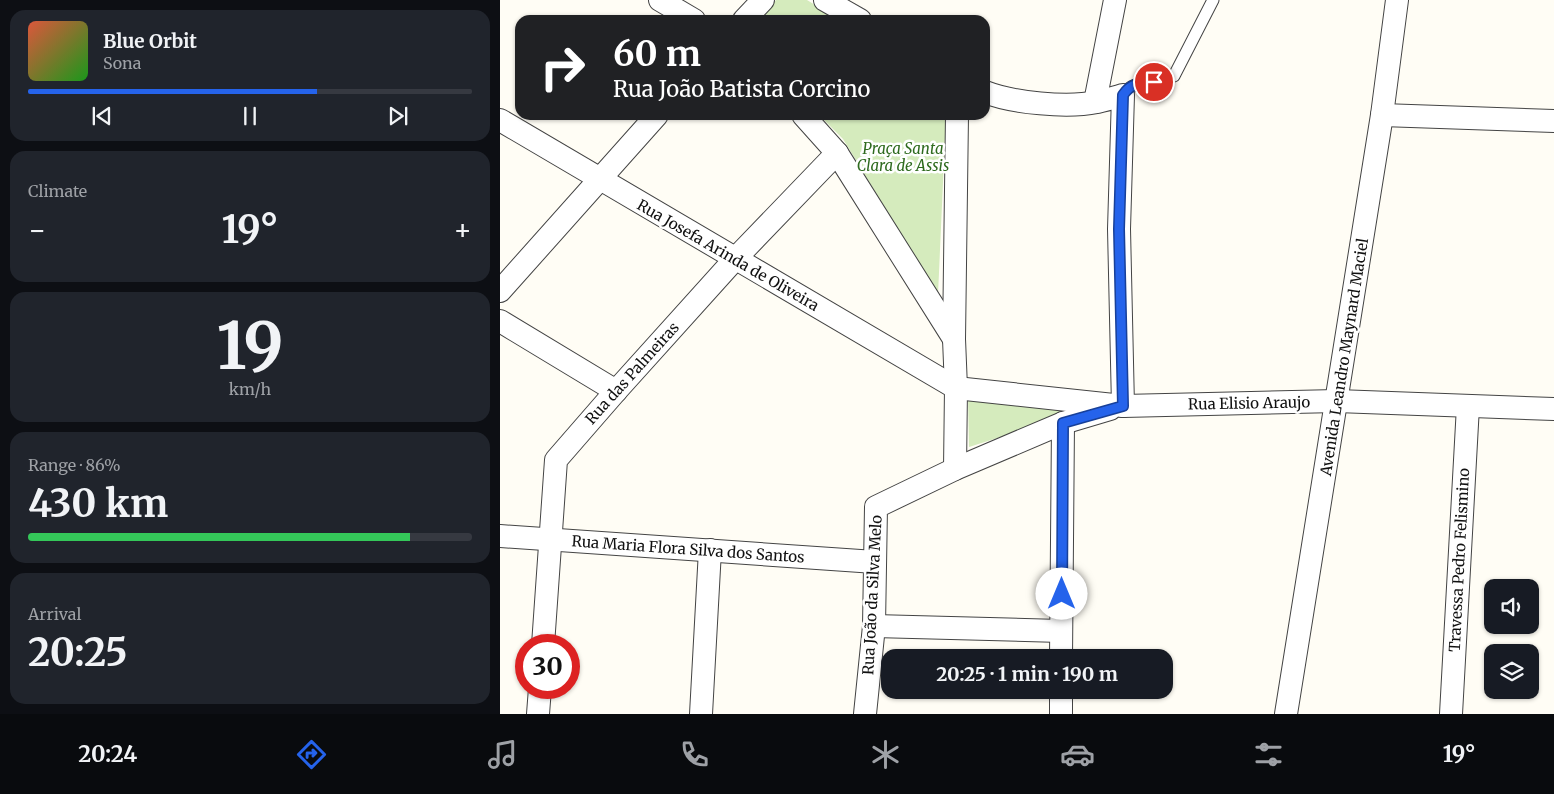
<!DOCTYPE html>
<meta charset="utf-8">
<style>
body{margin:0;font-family:Merriweather,serif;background:#20242c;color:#f1f3f6;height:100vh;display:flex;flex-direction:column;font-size:19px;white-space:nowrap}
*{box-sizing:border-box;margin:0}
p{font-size:16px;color:#9ea1a6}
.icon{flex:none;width:28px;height:28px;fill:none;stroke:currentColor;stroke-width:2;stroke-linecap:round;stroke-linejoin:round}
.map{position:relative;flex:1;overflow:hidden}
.details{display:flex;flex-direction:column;gap:10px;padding:10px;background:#0d0f14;width:500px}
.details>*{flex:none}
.banner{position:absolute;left:15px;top:15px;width:475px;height:105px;border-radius:15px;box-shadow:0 1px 4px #0004;background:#202124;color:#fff;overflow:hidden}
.controls{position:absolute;left:984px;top:579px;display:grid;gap:10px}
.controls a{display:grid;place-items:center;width:55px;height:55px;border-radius:10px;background:#171b24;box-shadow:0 1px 4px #0004;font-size:25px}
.speed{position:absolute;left:15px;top:634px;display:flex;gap:10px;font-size:25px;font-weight:700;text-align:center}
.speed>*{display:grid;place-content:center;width:65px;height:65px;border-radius:50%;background:#171b24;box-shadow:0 1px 4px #0004;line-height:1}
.speed .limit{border:8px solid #d22;background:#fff;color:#111}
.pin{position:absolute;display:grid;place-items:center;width:42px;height:42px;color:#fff;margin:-21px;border:2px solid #fff;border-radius:50%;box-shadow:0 1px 5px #0007}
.me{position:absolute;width:55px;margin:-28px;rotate:0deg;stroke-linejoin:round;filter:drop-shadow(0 0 4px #0008)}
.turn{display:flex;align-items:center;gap:18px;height:105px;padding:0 15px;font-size:22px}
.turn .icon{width:65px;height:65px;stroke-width:2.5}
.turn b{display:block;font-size:35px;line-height:42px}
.big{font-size:38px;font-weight:700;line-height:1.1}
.details .widget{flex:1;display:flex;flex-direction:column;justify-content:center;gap:8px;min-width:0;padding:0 18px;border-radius:15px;background:#20242c}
.details .dial{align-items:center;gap:0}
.dial b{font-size:65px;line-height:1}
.song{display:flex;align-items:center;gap:15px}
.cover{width:60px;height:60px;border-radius:8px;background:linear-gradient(135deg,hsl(10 70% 55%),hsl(120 70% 35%))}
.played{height:5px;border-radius:2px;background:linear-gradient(90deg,#2563eb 65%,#363941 65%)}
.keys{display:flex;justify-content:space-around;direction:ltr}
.heat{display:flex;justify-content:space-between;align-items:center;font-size:28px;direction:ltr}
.charge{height:8px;border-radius:4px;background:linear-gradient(90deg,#34c759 86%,#363941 0)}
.trip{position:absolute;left:381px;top:649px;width:292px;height:50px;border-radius:15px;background:#171b24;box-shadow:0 1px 4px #0004;font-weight:700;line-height:50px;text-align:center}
.menu{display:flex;height:80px;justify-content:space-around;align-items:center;background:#090b0e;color:#9ea1a6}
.menu .icon{width:35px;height:35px}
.menu .current{color:#2563eb}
.menu b{font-size:22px;color:#f1f3f6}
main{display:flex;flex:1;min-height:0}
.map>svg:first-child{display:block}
</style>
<main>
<section class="details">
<div class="widget">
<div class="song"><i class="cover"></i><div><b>Blue Orbit</b><p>Sona</p></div></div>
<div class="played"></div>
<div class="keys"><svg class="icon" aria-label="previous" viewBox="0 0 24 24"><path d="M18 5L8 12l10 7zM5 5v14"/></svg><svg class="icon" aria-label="pause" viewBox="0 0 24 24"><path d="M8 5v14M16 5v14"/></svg><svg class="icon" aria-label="next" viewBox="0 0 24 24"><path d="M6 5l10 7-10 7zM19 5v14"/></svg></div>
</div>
<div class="widget"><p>Climate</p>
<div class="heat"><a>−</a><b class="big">19°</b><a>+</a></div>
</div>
<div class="widget dial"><b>19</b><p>km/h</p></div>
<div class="widget"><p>Range · 86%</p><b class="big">430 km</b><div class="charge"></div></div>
<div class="widget"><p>Arrival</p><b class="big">20:25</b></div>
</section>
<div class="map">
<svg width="1054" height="714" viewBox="0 0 1054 714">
<rect width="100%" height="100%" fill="#fffdf5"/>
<g fill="#d5ebbd">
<polygon points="276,0 307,0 339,20 258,20"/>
<polygon points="319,115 446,115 438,295 343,139"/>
<polygon points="468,396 590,409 469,447"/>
</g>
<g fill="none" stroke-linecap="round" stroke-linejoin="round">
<g stroke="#444" stroke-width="13">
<path id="lane" d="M623 95C635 77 655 85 674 76L713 0"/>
</g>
<g stroke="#444" stroke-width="24">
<g id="street">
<polyline points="160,0 194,20"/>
<polyline points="325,0 360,20"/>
<polyline points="244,20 263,0"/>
<path d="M485 92C513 103 567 108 597 102 605 100 614 98 623 95L619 229 623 406"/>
<polyline points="595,102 615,0"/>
<polyline points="303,115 337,153 454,339"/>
<polyline points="882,115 1054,121"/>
<polyline points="0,120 456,388 623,406 837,401 1054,409"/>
<polyline points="0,291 157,115"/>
<polyline points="0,321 116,391"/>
<polyline points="455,469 456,388 454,339 457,115"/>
<polyline points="0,536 375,562"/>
<polyline points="374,626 561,631"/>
<polyline points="43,645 56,460 116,391 235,259 337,153"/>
<polyline points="561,658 563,423"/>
<polyline points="38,714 40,688"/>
<polyline points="201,714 210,550"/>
<polyline points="365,714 374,626 376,507 455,469 563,423 610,409"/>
<polyline points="561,714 561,690"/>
<polyline points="786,714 882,115 897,0"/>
<polyline points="951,714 968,406"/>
</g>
</g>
<use href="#lane" stroke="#fff" stroke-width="11"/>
<use href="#street" stroke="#fff" stroke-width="22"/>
</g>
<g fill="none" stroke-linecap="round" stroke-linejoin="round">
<g stroke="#184099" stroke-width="12">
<path id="route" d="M562 594 563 423 623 406 619 229 623 95C631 83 640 83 654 82"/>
</g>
<use href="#route" stroke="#2563eb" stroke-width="9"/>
</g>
<g text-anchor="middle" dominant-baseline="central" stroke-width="5" stroke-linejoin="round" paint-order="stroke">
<g font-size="15" font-style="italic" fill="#2f6b1f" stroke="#fff">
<text x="403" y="148">Praça Santa<tspan x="403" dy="17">Clara de Assis</tspan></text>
</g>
<g font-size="15" fill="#111" stroke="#fff">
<text transform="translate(228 255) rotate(30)">Rua Josefa Arinda de Oliveira</text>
<text transform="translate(844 357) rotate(-81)">Avenida Leandro Maynard Maciel</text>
<text transform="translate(132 373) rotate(-48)">Rua das Palmeiras</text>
<text transform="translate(749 403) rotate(-1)">Rua Elisio Araujo</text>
<text transform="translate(188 549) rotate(4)">Rua Maria Flora Silva dos Santos</text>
<text transform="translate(959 560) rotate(-87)">Travessa Pedro Felismino</text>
<text transform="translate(372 595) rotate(-87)">Rua João da Silva Melo</text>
</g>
</g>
</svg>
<div class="controls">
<a><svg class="icon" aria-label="sound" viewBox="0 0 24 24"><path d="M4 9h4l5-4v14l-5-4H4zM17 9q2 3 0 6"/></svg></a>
<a><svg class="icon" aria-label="layers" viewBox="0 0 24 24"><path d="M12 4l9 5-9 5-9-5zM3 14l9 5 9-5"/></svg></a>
</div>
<div class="speed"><div class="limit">30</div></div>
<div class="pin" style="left:654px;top:82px;background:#d93025"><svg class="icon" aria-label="arrive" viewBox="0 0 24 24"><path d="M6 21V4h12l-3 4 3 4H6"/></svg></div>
<svg class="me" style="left:562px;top:594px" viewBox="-20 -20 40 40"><circle r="19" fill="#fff"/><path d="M0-13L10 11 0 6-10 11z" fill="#2563eb"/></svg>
<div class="trip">20:25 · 1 min · 190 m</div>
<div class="banner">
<div class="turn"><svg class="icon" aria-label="right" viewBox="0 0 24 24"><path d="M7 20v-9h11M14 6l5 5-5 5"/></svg><div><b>60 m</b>Rua João Batista Corcino</div></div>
</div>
</div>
</main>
<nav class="menu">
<b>20:24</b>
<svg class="icon current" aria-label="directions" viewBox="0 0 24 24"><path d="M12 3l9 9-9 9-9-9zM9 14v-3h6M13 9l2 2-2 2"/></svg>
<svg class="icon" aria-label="music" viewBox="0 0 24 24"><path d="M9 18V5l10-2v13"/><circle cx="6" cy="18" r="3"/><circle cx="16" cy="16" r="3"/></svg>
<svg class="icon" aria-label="phone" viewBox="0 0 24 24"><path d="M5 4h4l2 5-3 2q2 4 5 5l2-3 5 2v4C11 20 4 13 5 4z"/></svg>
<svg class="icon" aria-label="climate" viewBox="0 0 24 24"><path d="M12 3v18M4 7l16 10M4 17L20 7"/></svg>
<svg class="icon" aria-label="car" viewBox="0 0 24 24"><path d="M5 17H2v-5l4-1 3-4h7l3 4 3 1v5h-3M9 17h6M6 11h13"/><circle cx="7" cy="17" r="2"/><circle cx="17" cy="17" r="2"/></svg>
<svg class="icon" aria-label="filters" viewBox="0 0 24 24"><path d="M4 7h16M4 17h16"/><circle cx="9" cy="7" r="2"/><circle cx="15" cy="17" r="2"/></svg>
<b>19°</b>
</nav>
